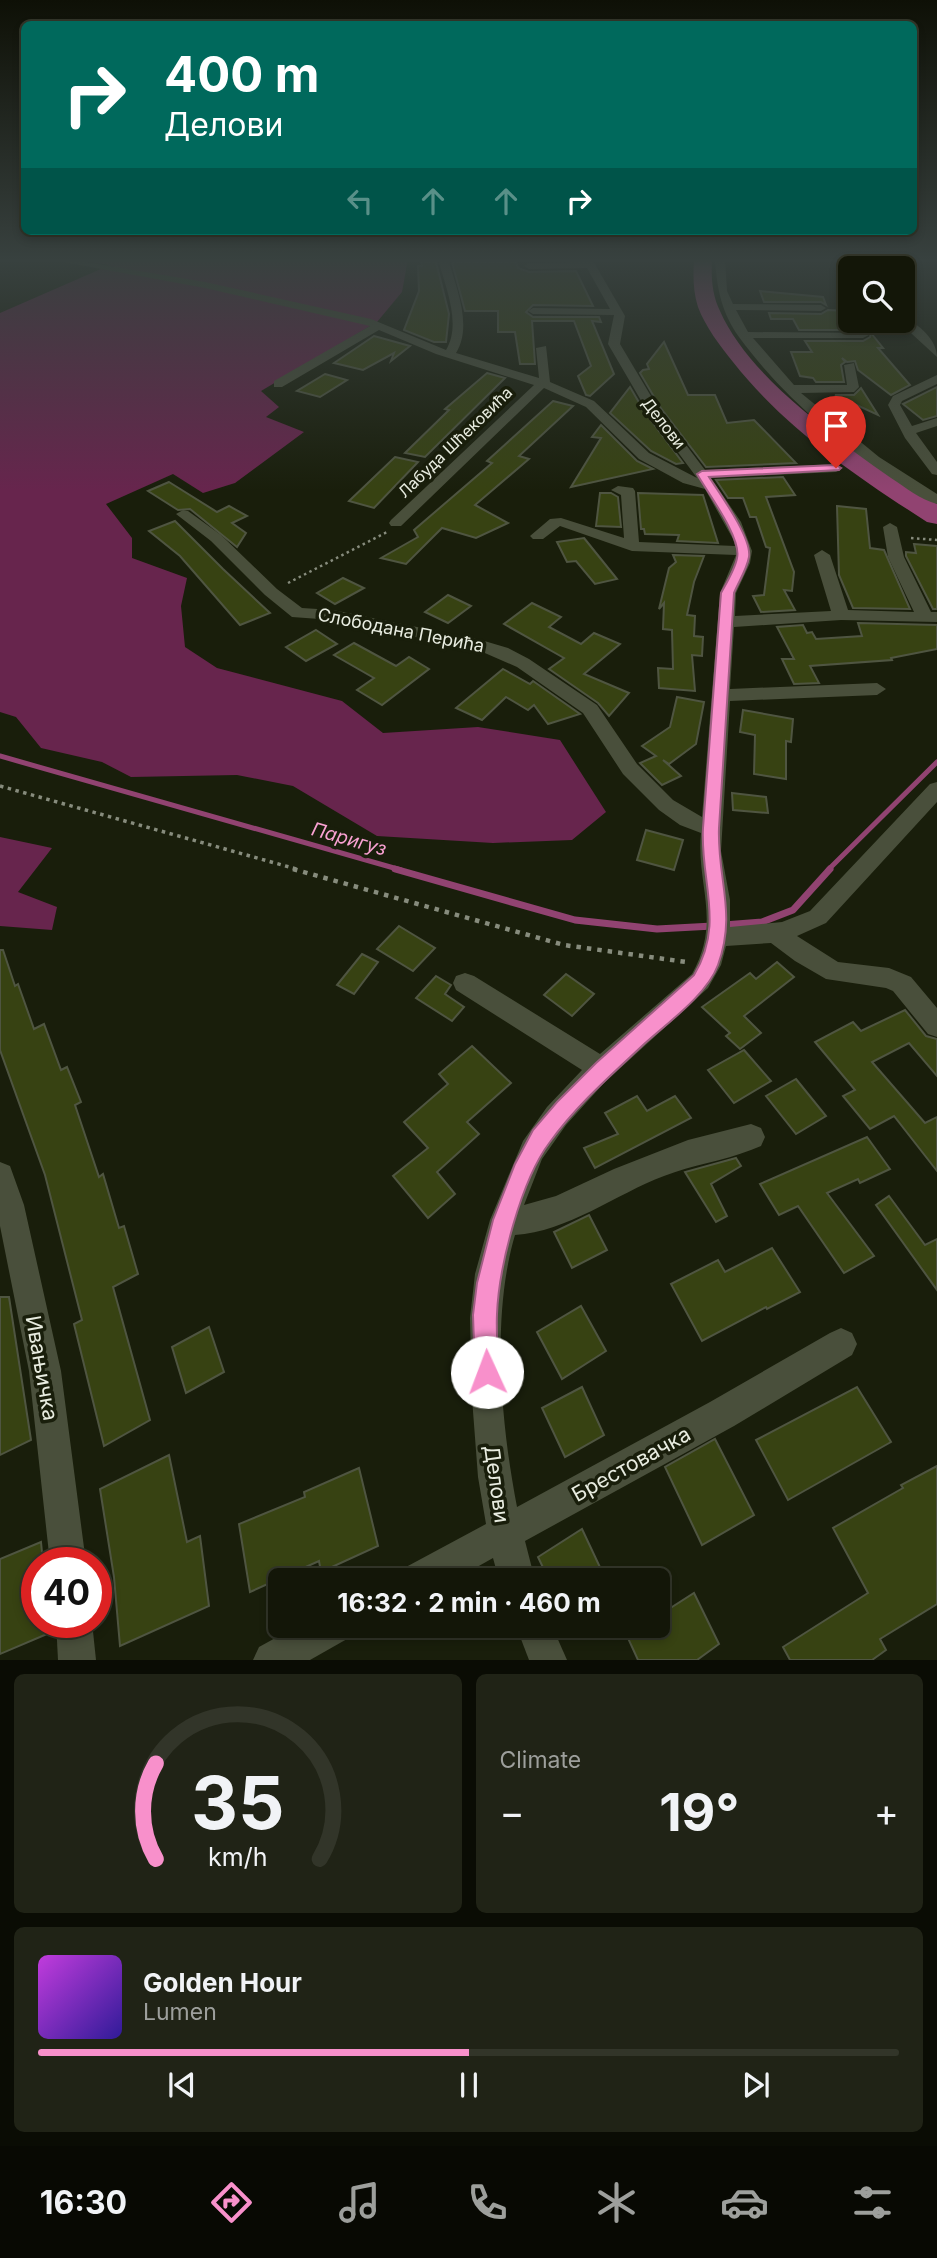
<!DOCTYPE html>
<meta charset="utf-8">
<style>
body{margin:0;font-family:Inter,sans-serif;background:#202316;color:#f1f3f6;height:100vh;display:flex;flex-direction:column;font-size:26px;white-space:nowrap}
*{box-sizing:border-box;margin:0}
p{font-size:23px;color:#9d9f9c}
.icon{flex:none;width:38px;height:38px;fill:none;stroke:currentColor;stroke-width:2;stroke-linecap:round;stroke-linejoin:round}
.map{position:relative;height:1660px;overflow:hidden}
.details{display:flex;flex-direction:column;gap:14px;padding:14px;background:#0a0c04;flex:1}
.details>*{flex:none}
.banner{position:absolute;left:21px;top:21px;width:896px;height:214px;border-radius:10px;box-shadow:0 4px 10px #0003,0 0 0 2px #323529;background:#00695c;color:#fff;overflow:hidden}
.controls{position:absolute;left:838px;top:256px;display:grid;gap:14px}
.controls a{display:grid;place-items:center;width:77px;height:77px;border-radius:10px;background:#131608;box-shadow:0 4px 10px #0003,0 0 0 2px #323529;font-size:35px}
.speed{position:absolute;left:21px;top:1547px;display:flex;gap:14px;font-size:35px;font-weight:700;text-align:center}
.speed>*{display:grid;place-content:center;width:91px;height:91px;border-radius:50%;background:#131608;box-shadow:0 4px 10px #0003,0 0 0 2px #323529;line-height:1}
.speed .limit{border:10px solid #d22;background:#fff;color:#111}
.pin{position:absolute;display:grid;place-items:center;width:60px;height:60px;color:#fff;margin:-72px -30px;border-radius:50% 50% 50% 0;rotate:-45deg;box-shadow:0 0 7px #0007}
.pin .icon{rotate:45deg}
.me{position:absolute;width:77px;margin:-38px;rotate:358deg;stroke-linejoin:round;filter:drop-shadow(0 0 5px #0008)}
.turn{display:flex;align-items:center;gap:24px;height:147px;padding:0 28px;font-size:32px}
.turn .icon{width:91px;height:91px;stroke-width:2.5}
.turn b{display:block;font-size:49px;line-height:60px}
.lanes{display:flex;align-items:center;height:66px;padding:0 28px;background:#0003;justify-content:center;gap:35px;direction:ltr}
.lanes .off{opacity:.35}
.big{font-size:52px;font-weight:700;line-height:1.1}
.details .card{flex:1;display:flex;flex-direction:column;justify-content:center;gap:10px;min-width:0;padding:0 24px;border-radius:10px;background:#202316}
.details .dial{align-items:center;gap:0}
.dial svg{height:182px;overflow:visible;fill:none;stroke:#323529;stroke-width:7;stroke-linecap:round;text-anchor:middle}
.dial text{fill:#f1f3f6;stroke:none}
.song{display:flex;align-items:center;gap:21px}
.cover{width:84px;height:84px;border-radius:10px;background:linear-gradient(135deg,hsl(290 70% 55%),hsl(250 70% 35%))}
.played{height:7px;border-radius:4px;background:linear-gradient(90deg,#f890cb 50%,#323529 50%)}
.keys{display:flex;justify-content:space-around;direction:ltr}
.heat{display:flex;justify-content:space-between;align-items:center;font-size:38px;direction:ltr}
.details .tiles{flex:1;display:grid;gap:14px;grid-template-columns:1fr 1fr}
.card:last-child{grid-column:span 2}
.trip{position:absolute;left:268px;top:1568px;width:402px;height:70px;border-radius:10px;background:#131608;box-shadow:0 4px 10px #0003,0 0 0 2px #323529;font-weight:700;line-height:70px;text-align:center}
.tab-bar{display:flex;height:112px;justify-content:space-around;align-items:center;background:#080903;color:#9d9f9c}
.tab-bar .icon{width:49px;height:49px}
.tab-bar .selected{color:#f890cb}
.tab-bar b{font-size:32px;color:#f1f3f6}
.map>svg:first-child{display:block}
</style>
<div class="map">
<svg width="937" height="1660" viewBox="0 0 937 1660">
<rect width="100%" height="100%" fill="#191e0b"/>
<g fill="#67254d">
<polygon points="68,259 408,259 402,292 377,322 261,391 279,407 266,417 304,432 235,483 203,493 173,474 106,504 132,538 132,558 187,578 181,606 185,647 217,668 342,701 383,733 478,727 560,740 606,812 572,840 493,843 377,836 293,786 237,775 131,777 102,762 41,748 16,717 0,712 0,313 110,265"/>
<polygon points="0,837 52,848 18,892 57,907 52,930 0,926"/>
</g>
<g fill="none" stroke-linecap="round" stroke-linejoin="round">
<g stroke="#914371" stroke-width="5">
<polyline points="0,756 401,870"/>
<polyline points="828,870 937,762"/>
</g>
<g stroke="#914371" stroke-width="7">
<polyline points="395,869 575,920 657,929 713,926"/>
<polyline points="724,925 762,922 793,910 830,869"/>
</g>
<path fill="#914371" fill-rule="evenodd" d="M694 259H712C711 277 712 295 720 311 753 387 868 461 937 504V524L927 522C856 476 786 429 733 362 720 346 705 326 698 307 693 292 693 275 694 259Z"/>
</g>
<g fill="#374212" stroke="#4f5541" stroke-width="2">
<polygon points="421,262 436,262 449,314 446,342 434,342 404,330 419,291 418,266 422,266"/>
<polygon points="452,262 516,262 518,268 529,272 576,271 593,306 533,305 526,312 533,317 599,317 601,322 592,321 614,374 590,396 586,395 578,376 591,366 574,321 532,321 535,364 520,364 515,332 498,332 498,311 465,311"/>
<polygon points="760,291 823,297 826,305 821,302 764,302"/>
<polygon points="828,310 848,311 850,320 863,323 871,333 867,330 799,330 793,319 771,319 769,313 821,314"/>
<polygon points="871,333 883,348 878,348 910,385 891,395 858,370 855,361 847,362 842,358 845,362 841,365 844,382 816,382 813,378 800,376 791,352 812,352 805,341 863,341 870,337"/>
<polygon points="374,336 410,346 391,361 394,353 363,370 334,363"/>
<polygon points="664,342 688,395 715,395 727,423 754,420 796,463 706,467 660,407 640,373 643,370 649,369 647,364"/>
<polygon points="487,373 505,378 425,457 405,453 449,410 445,409"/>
<polygon points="325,374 347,380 320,397 297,391"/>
<polygon points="630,387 644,411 683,463 676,464 651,451 610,413"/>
<polygon points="937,387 937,416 923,420 903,404"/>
<polygon points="861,388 878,415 835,395 854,395"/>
<polygon points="553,401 573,406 519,456 529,459 475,505 508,523 476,538 442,528 406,564 381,558 418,537 414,530 492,463 487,461"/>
<polygon points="601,425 637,461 653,469 571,487 601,438 592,437"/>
<polygon points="395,457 418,462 374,508 349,501"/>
<polygon points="783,477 795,495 766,497 794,572 792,591 784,590 795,610 761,612 753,596 764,595 770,548 766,547 756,517 750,517 743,498 728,498 716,480"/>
<polygon points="169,482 217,512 229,506 247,516 232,523 246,533 237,547 190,509 178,510 148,491"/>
<polygon points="600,493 611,493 618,497 621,527 596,526"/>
<polygon points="638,493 703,495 718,543 677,541 679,535 645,534 644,529 641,529"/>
<polygon points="837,506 866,509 870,548 884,550 910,609 853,608 839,575"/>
<polygon points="175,521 223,569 270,613 240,625 180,556 149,531"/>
<polygon points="584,538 617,579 595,584 576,561 567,562 557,542"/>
<polygon points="914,544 937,546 937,609 933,609 906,556 906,552 916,553"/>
<polygon points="673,555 704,556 694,582 687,615 695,616 694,636 703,637 702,656 692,655 695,691 659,688 658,668 673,669 672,630 663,629 664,603 659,609 669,568 676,562"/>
<polygon points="343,578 364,588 335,604 317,593"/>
<polygon points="448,595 471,606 448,623 425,612"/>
<polygon points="532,603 561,617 549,627 581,644 594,633 620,644 584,674 629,693 609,716 598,703 549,669 564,658 504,624"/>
<polygon points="858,623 937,625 937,649 891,658 892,660 810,666 819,683 794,684 782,659 794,659 777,627 803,625 807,633 812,632 816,639 862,636"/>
<polygon points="316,630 337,644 306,661 286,647"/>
<polygon points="354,643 396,666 409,657 429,669 382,705 357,690 374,678 334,655"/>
<polygon points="503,669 530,684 533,681 580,714 548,724 534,705 528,710 506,697 482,720 456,708"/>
<polygon points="677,697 704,702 696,744 669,764 663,760 681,776 662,785 640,763 656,756 642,746 670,727"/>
<polygon points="743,710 793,719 791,742 786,741 786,779 754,774 755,735 740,732"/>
<polygon points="732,793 766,797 768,813 733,810"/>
<polygon points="646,830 683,840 674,870 637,860"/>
<polygon points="399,926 435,948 413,971 377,949"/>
<polygon points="0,950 3,950 15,986 18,984 34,1029 44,1024 61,1070 67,1067 81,1102 75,1105 99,1177 103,1174 119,1228 124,1226 138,1274 113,1287 150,1420 104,1446 74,1324 82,1320 45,1175 0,1050"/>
<polygon points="362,954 378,962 354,994 337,985"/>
<polygon points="777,962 794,977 744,1016 761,1033 740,1049 726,1036 730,1033 702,1007 750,973 756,979"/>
<polygon points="566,974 594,994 572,1016 544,995"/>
<polygon points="436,976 451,985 445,994 464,1007 452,1021 416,998"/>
<polygon points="905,1010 926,1036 937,1039 937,1076 909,1043 872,1062 925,1123 937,1117 937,1171 894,1116 870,1129 843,1096 855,1090 815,1042 853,1022 861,1031"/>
<polygon points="472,1046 511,1083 467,1122 479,1134 437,1172 455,1194 428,1218 393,1176 428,1148 404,1122 448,1084 439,1074"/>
<polygon points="744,1050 771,1081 734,1103 708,1070"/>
<polygon points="796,1079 826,1116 796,1134 766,1096"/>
<polygon points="637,1096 647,1111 675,1096 691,1118 595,1168 584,1148 618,1134 605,1113"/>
<polygon points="867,1137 890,1169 860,1183 858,1179 827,1193 874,1256 844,1273 798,1206 779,1215 760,1184"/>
<polygon points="736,1158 741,1166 711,1184 727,1216 716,1222 685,1172"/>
<polygon points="889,1196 925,1245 937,1239 937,1290 876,1205"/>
<polygon points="589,1215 607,1250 572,1268 554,1232"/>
<polygon points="772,1248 800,1292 767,1309 766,1307 702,1341 671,1284 718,1260 725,1272"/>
<polygon points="0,1297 9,1297 31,1440 0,1455"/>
<polygon points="581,1306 606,1351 562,1379 537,1332"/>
<polygon points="209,1327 224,1372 186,1393 172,1347"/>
<polygon points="582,1387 604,1435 565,1457 542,1408"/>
<polygon points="857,1387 891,1442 788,1500 756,1440"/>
<polygon points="715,1439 754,1515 702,1545 665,1467"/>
<polygon points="169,1455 187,1542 200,1536 209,1606 120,1646 114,1577 100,1489"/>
<polygon points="937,1466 937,1604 880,1639 886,1650 872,1660 790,1660 783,1647 868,1593 833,1528 903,1488 901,1485"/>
<polygon points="359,1468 378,1546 321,1572 319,1561 250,1592 239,1524 305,1497 304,1492"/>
<polygon points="582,1529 606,1580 549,1580 538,1557"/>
<polygon points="41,1542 43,1563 37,1563 37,1622 53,1622 54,1631 0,1654 0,1559"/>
<polygon points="694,1593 719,1644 697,1660 638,1660 627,1636 643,1626 658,1626 658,1616"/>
</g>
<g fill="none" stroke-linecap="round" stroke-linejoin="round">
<g stroke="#878c7d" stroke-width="2.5" stroke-dasharray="2.5 3.5" stroke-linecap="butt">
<polyline points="911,538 937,540"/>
<polyline points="288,583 387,532"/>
</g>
<polyline stroke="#878c7d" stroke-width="3.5" stroke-dasharray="3.5 4.5" stroke-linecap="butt" points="0,786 300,870"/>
<polyline stroke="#878c7d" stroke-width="4.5" stroke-dasharray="4.5 6" stroke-linecap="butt" points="293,869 564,945 686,962"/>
<g fill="#494f3b" fill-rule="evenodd">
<path d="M47 259H68L205 282 371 319 446 350C462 324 445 286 438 259H448C456 287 473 326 456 353L539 378 536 348 546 346 550 382 594 401 649 453 697 478 646 409 608 344 614 315 533 314 528 311 533 308 610 309 587 268 529 269 524 266 529 263 584 262 582 259H592L625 316 620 344 658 408 705 470 836 464 843 468 836 472 711 478 741 522 752 551 750 563 736 593 735 616 831 611 814 555 822 550 830 555 848 610 914 612 888 557 883 527 890 523 897 527 904 557 931 612H937V622L841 620 734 627 730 689 877 683 886 689 877 695 730 701 721 851 730 900V927L782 922 810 911 930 784 937 782V802L826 923 797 936 838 962 889 968 911 977 937 1008V1037L928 1034 893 991 886 988 826 979 795 961 771 943 726 946 721 965 708 988 604 1083 566 1125 542 1159 524 1205 556 1196 614 1169 688 1140 751 1124 761 1128 765 1137 761 1146 751 1150C723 1161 692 1165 664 1176 616 1194 567 1232 515 1235 491 1316 501 1424 517 1507L710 1402 830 1333 841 1328 852 1333 857 1344 852 1355 734 1426 525 1541 535 1580H499L493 1558 454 1580H401L406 1567 486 1524 478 1477 472 1398 470 1318 475 1274 490 1220 523 1141 547 1107 582 1070 456 990 453 983 456 976 465 973 474 976 600 1054 692 974C722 920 696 886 701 833L680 825 659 810 623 774 583 713 517 667 478 650 333 620 292 617 265 595 211 541 176 514 183 510 188 511 221 535 277 589 302 608 333 610 481 640 508 648 529 659 597 705 637 764 673 800 702 817 720 593 736 555 632 551 560 526 543 539H533L530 536 550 519 561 518 624 538 621 495 611 490 618 486 633 488 635 491 639 542 735 546 733 539 705 489 683 483 639 459 586 407 544 388 401 526H391L389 523 391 520 534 385 436 354 379 330 282 387H274V381L370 326 205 288Z"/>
<path d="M715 259H725L727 291 733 304 821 305 826 308 821 311 736 310 748 332 867 333 869 335 863 338H753L794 385H847L844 365 854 363 859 387 854 392 801 393 879 457 937 494V504C921 500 905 487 891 478 834 439 780 393 739 337 722 313 717 290 715 259Z"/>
<path d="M903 317C919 324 937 340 937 357L899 322 898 320H903Z"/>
<polygon points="937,375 937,384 902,401 900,405 912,426 937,418 937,426 916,433 937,462 937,475 932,474 905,438 888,405 893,396"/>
<polygon points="0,1162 10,1166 24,1205 61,1371 86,1563 50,1563 29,1371 0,1226"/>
<polygon points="56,1622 92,1622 96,1660 58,1660"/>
<polygon points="297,1626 352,1626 347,1639 310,1660 253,1660 259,1647"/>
<polygon points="516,1626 552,1626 567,1660 529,1660"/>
</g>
</g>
<linearGradient id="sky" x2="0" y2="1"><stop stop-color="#0e1006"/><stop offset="0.53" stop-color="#38413f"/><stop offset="1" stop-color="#38413f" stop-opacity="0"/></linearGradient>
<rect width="937" height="491" fill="url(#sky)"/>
<path fill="#f890cb" stroke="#a15e84" stroke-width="2" d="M836 465 841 468 839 470 709 477C720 494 752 538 749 557 747 569 739 581 734 593L719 828C717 879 737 913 718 965 707 995 666 1024 642 1046 610 1076 576 1106 550 1142 521 1180 499 1266 497 1314 496 1333 498 1353 499 1372L496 1381 487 1384 479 1381 475 1372 473 1315 477 1283 493 1220 515 1164 533 1130 557 1102 596 1063 694 975C725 923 700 882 703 828L721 593C727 582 735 569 737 558 742 538 707 492 697 474L702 471Z"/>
<g text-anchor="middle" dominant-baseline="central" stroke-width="7" stroke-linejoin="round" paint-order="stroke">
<g font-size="16" fill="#e8ece0" stroke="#191e0b">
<text transform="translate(664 423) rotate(52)">Делови</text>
<text transform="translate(455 442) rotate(-44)">Лабуда Шћековића</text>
</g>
<g font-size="18" fill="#e8ece0" stroke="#191e0b">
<text transform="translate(401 630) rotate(11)">Слободана Перића</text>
</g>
<g font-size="19" font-style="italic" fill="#f9a1d2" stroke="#191e0b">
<text transform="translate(349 839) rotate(16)">Паригуз</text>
</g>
<g font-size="21" fill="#e8ece0" stroke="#191e0b">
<text transform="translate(42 1368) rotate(80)">Ивањичка</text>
<text transform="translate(631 1464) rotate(-29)">Брестовачка</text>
<text transform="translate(497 1484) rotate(82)">Делови</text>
</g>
</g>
</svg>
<div class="controls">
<a><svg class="icon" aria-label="search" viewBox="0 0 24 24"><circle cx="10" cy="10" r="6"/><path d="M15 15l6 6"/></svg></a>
</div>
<div class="speed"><div class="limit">40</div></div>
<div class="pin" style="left:836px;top:468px;background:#d93025"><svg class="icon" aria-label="arrive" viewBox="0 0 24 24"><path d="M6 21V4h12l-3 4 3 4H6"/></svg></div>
<svg class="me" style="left:487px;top:1372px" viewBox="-20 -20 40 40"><circle r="19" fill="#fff"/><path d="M0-13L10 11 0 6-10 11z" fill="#f890cb"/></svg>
<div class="trip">16:32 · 2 min · 460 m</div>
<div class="banner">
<div class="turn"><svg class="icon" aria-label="right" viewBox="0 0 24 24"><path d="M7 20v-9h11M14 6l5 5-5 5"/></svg><div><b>400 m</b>Делови</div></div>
<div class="lanes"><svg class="icon off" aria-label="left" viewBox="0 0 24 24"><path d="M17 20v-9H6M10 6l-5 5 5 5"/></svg><svg class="icon off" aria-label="ahead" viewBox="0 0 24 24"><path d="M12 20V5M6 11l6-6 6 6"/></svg><svg class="icon off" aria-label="ahead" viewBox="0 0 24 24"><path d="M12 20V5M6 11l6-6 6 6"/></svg><svg class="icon" aria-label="right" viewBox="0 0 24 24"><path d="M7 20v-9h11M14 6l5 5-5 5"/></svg></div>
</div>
</div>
<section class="details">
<div class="tiles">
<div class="card dial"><svg viewBox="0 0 100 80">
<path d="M14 69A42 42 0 1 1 86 69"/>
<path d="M14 69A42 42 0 0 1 14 27" stroke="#f890cb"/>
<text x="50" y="56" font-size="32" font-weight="700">35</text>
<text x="50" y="72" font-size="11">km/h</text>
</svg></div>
<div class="card"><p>Climate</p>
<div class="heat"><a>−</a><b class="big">19°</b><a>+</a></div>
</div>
<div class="card">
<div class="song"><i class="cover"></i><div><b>Golden Hour</b><p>Lumen</p></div></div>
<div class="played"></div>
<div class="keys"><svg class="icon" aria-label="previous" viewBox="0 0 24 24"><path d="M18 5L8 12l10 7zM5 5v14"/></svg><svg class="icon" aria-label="pause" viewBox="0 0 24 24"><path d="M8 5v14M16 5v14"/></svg><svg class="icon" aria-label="next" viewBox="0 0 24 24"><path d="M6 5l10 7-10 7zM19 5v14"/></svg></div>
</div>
</div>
</section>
<nav class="tab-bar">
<b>16:30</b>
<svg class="icon selected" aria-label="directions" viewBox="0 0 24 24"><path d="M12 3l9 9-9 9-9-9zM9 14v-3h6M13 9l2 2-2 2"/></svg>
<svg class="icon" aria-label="music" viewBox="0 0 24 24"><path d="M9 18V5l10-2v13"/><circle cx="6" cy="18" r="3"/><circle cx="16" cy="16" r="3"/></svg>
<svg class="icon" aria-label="phone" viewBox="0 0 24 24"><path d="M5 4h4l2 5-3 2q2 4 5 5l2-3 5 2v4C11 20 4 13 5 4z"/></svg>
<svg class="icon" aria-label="climate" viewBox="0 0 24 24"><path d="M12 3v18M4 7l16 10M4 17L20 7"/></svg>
<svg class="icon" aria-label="car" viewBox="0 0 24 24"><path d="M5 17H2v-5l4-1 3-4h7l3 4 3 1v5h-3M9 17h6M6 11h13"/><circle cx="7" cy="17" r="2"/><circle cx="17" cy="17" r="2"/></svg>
<svg class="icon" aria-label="filters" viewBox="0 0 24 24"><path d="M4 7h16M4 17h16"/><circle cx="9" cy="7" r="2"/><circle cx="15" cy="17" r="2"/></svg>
</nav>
